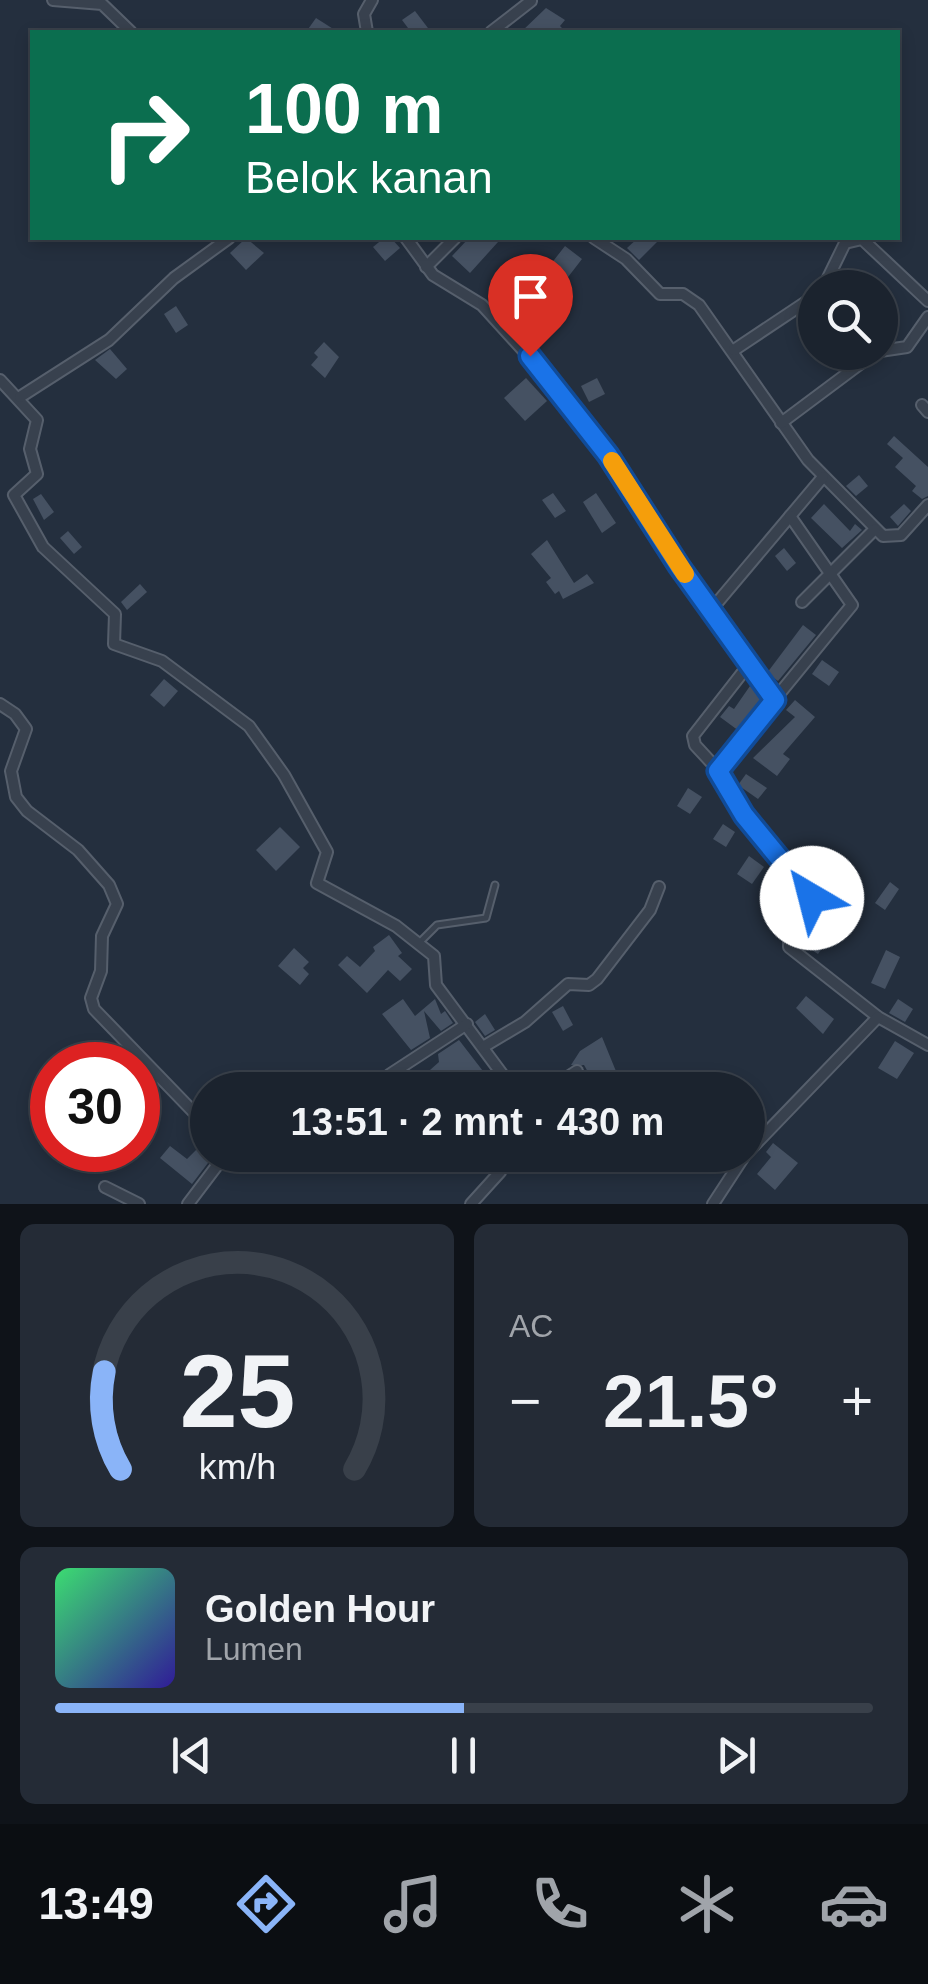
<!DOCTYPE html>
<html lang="id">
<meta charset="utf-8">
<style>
body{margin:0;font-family:Helvetica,sans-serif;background:#242b36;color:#f1f3f6;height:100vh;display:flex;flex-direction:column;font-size:38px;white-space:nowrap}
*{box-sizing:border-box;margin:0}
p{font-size:32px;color:#a0a4aa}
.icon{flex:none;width:55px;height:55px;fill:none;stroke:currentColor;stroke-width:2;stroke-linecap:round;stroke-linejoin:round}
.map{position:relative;height:1204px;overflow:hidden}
.details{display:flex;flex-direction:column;gap:20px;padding:20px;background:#0f1319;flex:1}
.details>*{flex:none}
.banner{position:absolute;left:30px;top:30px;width:870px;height:210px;border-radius:0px;box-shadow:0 5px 15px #0003,0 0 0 2px #39404a;background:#0b6e4f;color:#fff;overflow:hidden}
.controls{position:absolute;left:798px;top:270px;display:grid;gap:20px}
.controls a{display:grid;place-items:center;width:100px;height:100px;border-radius:50%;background:#1b232e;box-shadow:0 5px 15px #0003,0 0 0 2px #39404a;font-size:50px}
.speed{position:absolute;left:30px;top:1042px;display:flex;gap:20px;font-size:50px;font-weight:700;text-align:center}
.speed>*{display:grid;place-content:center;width:130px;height:130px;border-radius:50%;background:#1b232e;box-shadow:0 5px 15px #0003,0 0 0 2px #39404a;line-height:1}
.speed .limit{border:15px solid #d22;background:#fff;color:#111}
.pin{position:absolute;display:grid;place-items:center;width:85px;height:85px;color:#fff;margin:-102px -42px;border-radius:50% 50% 50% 0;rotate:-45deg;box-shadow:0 0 10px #0007}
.pin .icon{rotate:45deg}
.me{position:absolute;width:110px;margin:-55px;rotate:323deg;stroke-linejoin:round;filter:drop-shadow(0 0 8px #0008)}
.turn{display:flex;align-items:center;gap:35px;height:210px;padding:0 50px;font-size:45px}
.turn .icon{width:130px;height:130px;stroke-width:2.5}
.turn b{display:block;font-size:70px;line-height:85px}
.big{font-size:75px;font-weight:600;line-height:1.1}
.details .card{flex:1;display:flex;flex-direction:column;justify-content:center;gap:15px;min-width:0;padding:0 35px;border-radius:15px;background:#242b36}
.details .dial{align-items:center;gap:0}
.dial svg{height:260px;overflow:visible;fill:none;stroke:#39404a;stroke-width:7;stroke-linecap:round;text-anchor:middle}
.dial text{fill:#f1f3f6;stroke:none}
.song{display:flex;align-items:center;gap:30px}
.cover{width:120px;height:120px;border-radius:15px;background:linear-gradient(135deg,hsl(140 70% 55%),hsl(250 70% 35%))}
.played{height:10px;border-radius:5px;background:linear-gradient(90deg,#8ab4f8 50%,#39404a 50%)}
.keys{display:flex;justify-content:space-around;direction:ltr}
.heat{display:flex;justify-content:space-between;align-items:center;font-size:55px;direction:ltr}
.details .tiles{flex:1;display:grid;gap:20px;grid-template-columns:1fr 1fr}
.card:last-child{grid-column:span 2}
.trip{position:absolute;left:190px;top:1072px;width:575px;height:100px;border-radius:50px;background:#1b232e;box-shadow:0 5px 15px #0003,0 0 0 2px #39404a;font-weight:600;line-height:100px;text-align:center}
.tab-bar{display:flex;height:160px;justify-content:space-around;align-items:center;background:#0b0e12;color:#a0a4aa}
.tab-bar .icon{width:70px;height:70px}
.tab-bar .selected{color:#8ab4f8}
.tab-bar b{font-size:45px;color:#f1f3f6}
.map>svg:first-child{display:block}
</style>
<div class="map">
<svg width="928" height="1204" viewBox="0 0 928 1204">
<rect width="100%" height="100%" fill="#242f3e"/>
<g fill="#455162">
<polygon points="546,8 565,20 560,26 566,32 521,32"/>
<polygon points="415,11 431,32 411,32 402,20"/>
<polygon points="316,18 338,32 306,32"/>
<polygon points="246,238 264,253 246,270 230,253"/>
<polygon points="384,238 391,238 400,248 385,261 373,247"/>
<polygon points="469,238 494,238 498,242 470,273 452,256"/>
<polygon points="638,238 661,238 639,260 627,248"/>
<polygon points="565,246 582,259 565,281 560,276 533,305 525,297"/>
<polygon points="176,306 188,325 176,333 164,314"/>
<polygon points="324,342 339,357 325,378 311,365 318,357 314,353"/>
<polygon points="110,349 127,369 116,379 95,360"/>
<polygon points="526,378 547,401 525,421 504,398"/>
<polygon points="597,378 605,394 589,402 581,386"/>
<polygon points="894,436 928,467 928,496 922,499 912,491 916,486 895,467 903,458 887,444"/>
<polygon points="859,475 868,486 856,496 846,486"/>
<polygon points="553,493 566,511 555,518 542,500"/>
<polygon points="596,493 616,523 602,533 583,502"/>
<polygon points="41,494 54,512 44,520 33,499"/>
<polygon points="824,504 850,531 855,524 862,530 842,548 811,518"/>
<polygon points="904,504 911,511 898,526 890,517"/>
<polygon points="68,531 82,547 74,554 60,538"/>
<polygon points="547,540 574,583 587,574 594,583 563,599 559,591 555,594 546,582 551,578 531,554"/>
<polygon points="784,548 796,563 787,571 775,556"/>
<polygon points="140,584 147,592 127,610 121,602"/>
<polygon points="803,625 816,635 778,681 767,673"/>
<polygon points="822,660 839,672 829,686 812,674"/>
<polygon points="164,679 178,691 164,707 150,695"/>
<polygon points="750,686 764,698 739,731 720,717 729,706 734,709"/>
<polygon points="795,700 815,717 783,754 790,759 777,776 753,758 795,717 786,710"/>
<polygon points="746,774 767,788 758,799 738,785"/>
<polygon points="688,788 702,797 690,814 677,806"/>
<polygon points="723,824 735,832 726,847 713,839"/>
<polygon points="280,827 300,847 276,871 256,850"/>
<polygon points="749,856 764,867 752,884 737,874"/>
<polygon points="890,882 899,889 885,910 875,903"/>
<polygon points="815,922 832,933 818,954 801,943"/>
<polygon points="389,935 402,953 398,956 412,969 400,981 388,970 367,993 338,965 347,956 360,967 375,951 373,947"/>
<polygon points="294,948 309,962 303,968 309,974 300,985 278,966"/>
<polygon points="886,950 900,957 885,989 871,983"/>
<polygon points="806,996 834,1019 823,1034 796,1008"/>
<polygon points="403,999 415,1016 435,999 441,1014 445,1011 453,1023 441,1031 424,1011 430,1038 411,1050 382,1014"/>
<polygon points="898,999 913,1009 905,1022 889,1013"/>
<polygon points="563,1006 573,1025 563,1031 552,1012"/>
<polygon points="485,1014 495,1030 485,1036 475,1022"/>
<polygon points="602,1037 620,1081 598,1090 584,1065 571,1065 580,1051"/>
<polygon points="459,1040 486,1075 467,1090 434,1090 443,1084 430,1070 439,1062 438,1054"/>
<polygon points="895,1041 914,1053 897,1079 878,1068"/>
<polygon points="415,1070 421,1078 412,1085 413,1090 404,1090 399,1083"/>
<polygon points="773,1143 798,1163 775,1190 757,1174 771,1157 766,1152"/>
<polygon points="201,1145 208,1155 214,1155 192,1184 160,1158 170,1146 187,1159"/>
</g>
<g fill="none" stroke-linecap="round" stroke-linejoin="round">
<g stroke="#565f6c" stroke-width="9">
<polyline id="service" points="420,942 437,925 486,918 495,885"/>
</g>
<g stroke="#565f6c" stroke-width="14">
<g id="minor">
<polyline points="53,0 102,4 131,32"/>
<polyline points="367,32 364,14 372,0"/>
<polyline points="491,32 531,1"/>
<path d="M406 238 433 275 482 305 572 404 679 565 775 699 719 771 744 815 810 891C815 914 788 925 789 947L878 1017 928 1045"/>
<polyline points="594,238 626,259 660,294 683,294 699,305 808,460 883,536 901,535 928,505"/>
<polyline points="426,267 455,238"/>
<polyline points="823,288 845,243 862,239 928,301"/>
<polyline points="734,350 815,296"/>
<polyline points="880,351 907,347 928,317"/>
<polyline points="0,380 37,420 30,449 37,474 14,495 43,547 115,614 114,644 162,661 249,726 284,775 327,852 317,883 396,926 434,956 436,985 514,1090"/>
<polyline points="20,397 109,340 174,278 229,238"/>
<polyline points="922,405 928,412"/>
<polyline points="781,423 876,352"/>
<polyline points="802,602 875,529"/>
<polyline points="711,610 823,477"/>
<polyline points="775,699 852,605 790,516"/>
<polyline points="0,704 15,714 26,729 11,771 16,797 27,811 78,850 109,885 117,904 102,936 101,971 91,998 94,1009 208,1127"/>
<polyline points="719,771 695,745 693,736 750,663"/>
<polyline points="483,1047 525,1022 568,984 589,985 597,979 650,910 659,887"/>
<polyline points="389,1075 467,1024"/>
<polyline points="548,1090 577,1071"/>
<polyline points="748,1152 878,1017"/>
<polyline points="105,1187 139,1204"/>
<polyline points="188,1204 225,1155"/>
<polyline points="471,1204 500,1172 493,1155"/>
<polyline points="713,1204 745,1155"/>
</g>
</g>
<use href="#service" stroke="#38414e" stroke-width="5"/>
<use href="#minor" stroke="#38414e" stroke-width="10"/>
</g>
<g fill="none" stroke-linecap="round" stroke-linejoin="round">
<g stroke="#114b97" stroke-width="25">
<polyline id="route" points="530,356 608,455 679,566 775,700 718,771 744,815 812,898"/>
</g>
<use href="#route" stroke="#1a73e8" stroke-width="18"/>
<polyline stroke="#f59e0b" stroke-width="18" points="612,461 685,574"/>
</g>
</svg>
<div class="controls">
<a><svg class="icon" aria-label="search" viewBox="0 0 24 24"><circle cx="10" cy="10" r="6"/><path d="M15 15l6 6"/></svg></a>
</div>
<div class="speed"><div class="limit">30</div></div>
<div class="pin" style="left:530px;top:356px;background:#d93025"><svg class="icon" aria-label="arrive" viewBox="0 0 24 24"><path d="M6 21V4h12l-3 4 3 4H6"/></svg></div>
<svg class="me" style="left:812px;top:898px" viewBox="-20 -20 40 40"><circle r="19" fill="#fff"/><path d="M0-13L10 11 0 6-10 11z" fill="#1a73e8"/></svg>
<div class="trip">13:51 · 2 mnt · 430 m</div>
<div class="banner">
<div class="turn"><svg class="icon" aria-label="right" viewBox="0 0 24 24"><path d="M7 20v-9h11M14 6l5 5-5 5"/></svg><div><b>100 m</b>Belok kanan</div></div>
</div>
</div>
<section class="details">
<div class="tiles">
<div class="card dial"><svg viewBox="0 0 100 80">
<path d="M14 69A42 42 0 1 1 86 69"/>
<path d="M14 69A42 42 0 0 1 9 39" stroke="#8ab4f8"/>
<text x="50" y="56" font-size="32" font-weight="700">25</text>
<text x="50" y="72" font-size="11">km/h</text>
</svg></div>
<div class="card"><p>AC</p>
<div class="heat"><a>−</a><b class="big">21.5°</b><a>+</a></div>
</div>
<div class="card">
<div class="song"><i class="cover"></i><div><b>Golden Hour</b><p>Lumen</p></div></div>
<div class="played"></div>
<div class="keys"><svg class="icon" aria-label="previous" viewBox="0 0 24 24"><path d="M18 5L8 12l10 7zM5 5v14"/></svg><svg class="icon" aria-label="pause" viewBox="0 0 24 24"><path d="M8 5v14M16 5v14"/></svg><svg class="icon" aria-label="next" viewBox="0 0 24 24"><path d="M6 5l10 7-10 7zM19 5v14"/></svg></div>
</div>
</div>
</section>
<nav class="tab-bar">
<b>13:49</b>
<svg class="icon selected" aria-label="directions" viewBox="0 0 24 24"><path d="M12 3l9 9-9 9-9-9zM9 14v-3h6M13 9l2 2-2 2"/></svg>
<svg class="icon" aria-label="music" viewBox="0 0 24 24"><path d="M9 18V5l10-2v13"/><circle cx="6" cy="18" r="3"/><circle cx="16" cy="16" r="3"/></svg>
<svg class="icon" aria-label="phone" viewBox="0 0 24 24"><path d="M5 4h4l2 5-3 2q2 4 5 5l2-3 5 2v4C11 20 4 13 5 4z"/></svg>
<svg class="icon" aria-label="climate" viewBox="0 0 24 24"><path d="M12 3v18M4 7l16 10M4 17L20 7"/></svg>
<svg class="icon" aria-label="car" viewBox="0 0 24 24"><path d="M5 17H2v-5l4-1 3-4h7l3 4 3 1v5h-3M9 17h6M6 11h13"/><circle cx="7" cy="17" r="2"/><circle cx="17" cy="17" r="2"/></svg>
</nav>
